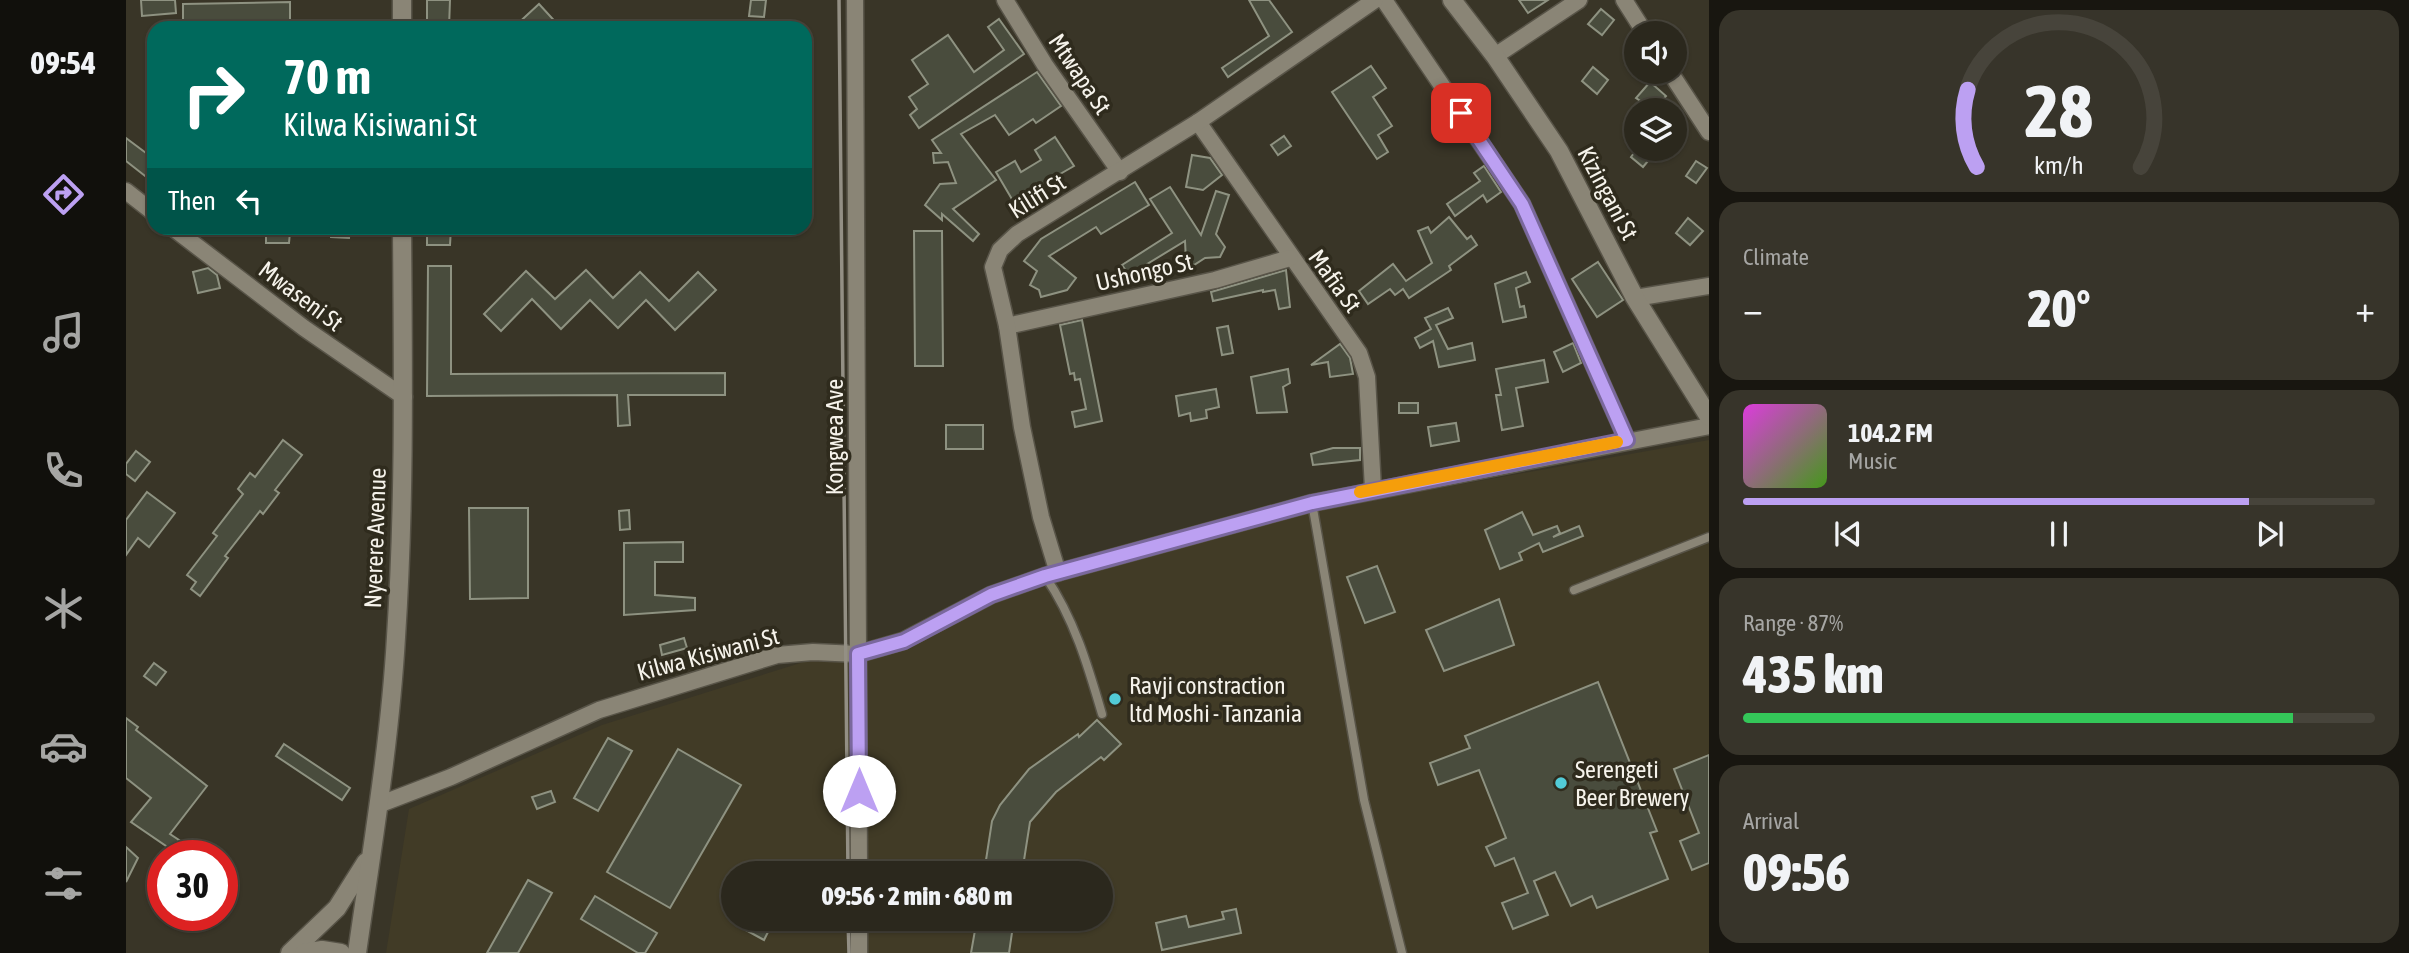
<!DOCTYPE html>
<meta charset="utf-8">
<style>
body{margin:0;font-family:"Asap Condensed",sans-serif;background:#37342a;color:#f1f3f6;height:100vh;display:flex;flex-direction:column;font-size:26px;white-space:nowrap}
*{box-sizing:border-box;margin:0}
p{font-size:23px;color:#a6a6a4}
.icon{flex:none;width:38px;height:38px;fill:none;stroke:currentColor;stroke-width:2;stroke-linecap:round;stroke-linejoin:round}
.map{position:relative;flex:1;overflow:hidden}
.sheet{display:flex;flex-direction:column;gap:10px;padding:10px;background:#181610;width:700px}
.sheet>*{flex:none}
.top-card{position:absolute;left:21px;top:21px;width:665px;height:214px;border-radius:21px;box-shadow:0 2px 5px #0004,0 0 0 2px #47443b;background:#00695c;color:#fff;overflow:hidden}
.tools{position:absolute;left:1498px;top:21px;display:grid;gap:14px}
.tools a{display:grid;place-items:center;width:63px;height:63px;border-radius:50%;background:#2b281d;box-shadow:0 2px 5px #0004,0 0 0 2px #47443b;font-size:35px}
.speed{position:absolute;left:21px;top:840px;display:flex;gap:14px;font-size:35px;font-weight:700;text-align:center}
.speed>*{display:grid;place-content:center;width:91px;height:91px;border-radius:50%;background:#2b281d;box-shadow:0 2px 5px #0004,0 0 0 2px #47443b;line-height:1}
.speed .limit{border:10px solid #d22;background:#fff;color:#111}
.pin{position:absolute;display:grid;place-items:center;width:60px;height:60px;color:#fff;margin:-30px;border-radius:14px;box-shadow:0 4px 10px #0006}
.me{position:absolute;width:77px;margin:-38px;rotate:0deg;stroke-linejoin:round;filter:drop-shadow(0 0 5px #0008)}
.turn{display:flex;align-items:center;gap:24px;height:147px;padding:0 21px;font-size:32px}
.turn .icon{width:91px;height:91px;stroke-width:2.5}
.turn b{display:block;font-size:49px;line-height:60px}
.then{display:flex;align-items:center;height:66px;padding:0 21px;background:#0003;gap:14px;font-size:26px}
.big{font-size:52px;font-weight:800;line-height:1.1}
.sheet .card{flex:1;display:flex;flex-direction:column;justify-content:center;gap:10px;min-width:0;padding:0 24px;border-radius:21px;background:#37342a}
.sheet .dial{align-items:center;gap:0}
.dial svg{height:182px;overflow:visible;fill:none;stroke:#47443b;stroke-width:7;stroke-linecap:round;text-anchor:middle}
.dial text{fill:#f1f3f6;stroke:none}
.song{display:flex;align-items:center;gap:21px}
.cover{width:84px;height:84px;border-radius:10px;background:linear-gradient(135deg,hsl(300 70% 55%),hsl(100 70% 35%))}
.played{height:7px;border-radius:4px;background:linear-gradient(90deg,#bca0f2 80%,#47443b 80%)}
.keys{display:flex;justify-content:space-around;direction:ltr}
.heat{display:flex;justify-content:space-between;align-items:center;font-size:38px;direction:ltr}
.charge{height:10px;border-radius:5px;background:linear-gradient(90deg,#34c759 87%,#47443b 0)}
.trip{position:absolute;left:595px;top:861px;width:392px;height:70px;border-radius:35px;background:#2b281d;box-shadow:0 2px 5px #0004,0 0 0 2px #47443b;font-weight:800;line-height:70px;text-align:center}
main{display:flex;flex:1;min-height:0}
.menu{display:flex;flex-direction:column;width:126px;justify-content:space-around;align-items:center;background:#11100c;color:#a6a6a4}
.menu .icon{width:49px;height:49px}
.menu .on{color:#bca0f2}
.menu b{font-size:32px;color:#f1f3f6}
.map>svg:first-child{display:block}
</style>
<main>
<nav class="menu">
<b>09:54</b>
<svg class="icon on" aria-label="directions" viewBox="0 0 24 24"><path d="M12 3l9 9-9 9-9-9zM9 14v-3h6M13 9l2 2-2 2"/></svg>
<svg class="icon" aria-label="music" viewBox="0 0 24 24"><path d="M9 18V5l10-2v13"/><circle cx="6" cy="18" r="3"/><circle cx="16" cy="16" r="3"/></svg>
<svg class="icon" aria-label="phone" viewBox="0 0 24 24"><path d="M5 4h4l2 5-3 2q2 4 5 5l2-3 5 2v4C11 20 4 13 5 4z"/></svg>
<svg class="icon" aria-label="climate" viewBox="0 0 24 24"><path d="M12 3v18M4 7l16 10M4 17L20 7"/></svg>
<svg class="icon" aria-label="car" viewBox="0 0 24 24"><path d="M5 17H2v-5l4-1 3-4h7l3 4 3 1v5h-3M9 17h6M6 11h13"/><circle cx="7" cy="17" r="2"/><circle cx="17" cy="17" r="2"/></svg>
<svg class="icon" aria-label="filters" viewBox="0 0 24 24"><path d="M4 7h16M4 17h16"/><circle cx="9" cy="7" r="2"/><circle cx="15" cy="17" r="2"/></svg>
</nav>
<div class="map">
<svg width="1583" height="953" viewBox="0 0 1583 953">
<rect width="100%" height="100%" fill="#393527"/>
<path fill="#413b26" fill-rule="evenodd" d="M1583 440V953H260L283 809 476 725 1133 520ZM607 873H975V919H607Z"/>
<g fill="#494c3d" stroke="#8e9281" stroke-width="2">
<polygon points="15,0 49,0 50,13 16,16"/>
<polygon points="301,0 324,0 323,28 301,28"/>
<polygon points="625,0 640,0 638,17 623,16"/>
<polygon points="1123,0 1143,0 1166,32 1102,77 1096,68 1143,36"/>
<polygon points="1393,0 1422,0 1402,13"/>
<polygon points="164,2 164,28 57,28 57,4"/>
<polygon points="413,4 435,28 387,28"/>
<polygon points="1475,9 1488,20 1476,35 1462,24"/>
<polygon points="873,19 898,54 793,128 784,115 791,109 783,97 802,84 786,60 822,35 848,72 878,50 862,27"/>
<polygon points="1245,66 1260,88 1247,97 1266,126 1252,135 1262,152 1251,159 1206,92"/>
<polygon points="1467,67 1482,80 1471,94 1456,81"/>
<polygon points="911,72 935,106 910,123 907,119 883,135 869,115 835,134 870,180 827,209 853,234 847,241 816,214 816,220 799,205 814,184 830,183 822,162 808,163 807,153 815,153 806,140"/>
<polygon points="1524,82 1540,96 1528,110 1510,98"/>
<polygon points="1158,136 1165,146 1152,155 1145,145"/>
<polygon points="929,137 948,166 887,201 870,172 889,161 895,172 915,160 909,150"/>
<polygon points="0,138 28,159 28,183 0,161"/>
<polygon points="1511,149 1532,149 1517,167 1505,157"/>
<polygon points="1066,155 1084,158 1096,175 1077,190 1060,187"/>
<polygon points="1570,161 1581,168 1570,183 1560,176"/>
<polygon points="1358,166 1375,192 1361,202 1357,195 1329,216 1321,204 1354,181 1348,173"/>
<polygon points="1009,182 1023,205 975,234 970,227 923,256 950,278 941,290 915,297 913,290 904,285 911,271 898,261 915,239"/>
<polygon points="1044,187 1075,235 1090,191 1103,195 1090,234 1099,247 1094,257 1079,258 1068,265 1060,261 1059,241 1003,275 996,265 1046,233 1024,199"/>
<polygon points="1323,217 1341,239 1345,236 1351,245 1323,266 1325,270 1283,298 1277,289 1269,295 1264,289 1242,304 1233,291 1267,264 1280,281 1306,263 1292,231 1302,227 1305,233"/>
<polygon points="1562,218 1577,231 1564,245 1550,233"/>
<polygon points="205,228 224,228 223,238 205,237"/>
<polygon points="301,228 325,228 324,245 301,245"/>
<polygon points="788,231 816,231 817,366 789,366"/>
<polygon points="140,232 164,232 163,243 140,243"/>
<polygon points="1472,262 1497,300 1471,317 1446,279"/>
<polygon points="302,266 325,266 325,374 599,373 599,395 502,395 504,425 492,426 491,395 301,396"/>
<polygon points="82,268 91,275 94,288 72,293 67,272"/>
<polygon points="460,270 487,298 514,272 543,301 572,272 590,290 549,330 520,300 492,328 464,300 435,329 406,299 375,331 358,314 400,271 429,299"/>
<polygon points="1160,270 1164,307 1153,309 1149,290 1137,292 1137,290 1087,301 1085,292"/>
<polygon points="1400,272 1404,282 1390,288 1394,307 1398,306 1400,317 1377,322 1369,284"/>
<polygon points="1322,308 1327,318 1310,325 1322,349 1346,343 1349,360 1313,367 1307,341 1294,348 1289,338 1305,329 1299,318"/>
<polygon points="956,320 976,421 949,427 946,412 960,409 954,379 949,380 948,373 944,374 934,325"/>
<polygon points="1102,326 1107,353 1096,355 1091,328"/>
<polygon points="1447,343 1455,363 1437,372 1428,352"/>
<polygon points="1214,344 1224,358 1227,374 1204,377 1202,362 1185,365"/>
<polygon points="1418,360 1422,382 1390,388 1397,426 1376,430 1370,395 1375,395 1370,369"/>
<polygon points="1162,369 1164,383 1157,387 1161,412 1131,413 1125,377"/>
<polygon points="1090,389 1093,407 1080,410 1081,418 1065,421 1064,413 1053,416 1050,396"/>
<rect x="1273" y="403" width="19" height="10"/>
<polygon points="1330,423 1333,441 1305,446 1302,427"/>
<rect x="820" y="425" width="37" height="24"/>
<polygon points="157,440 176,455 149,490 153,493 137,514 134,511 99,556 102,558 74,596 65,589 70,582 61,575 91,536 87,533 117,494 112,489 124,473 129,477"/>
<polygon points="1207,448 1234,448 1234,460 1187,465 1185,454"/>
<polygon points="10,451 24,462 9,481 0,474 0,464"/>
<polygon points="21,492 49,513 23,547 12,538 0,555 0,520"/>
<polygon points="343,508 402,508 402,598 344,599"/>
<polygon points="503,510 504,529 494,530 493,511"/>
<polygon points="1396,512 1407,535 1431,526 1434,533 1427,537 1453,526 1457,536 1417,552 1413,543 1393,553 1396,560 1374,569 1359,530"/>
<polygon points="557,542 557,562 529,562 529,595 569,598 569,610 498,615 498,543"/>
<polygon points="1251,566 1269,612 1239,623 1221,577"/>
<polygon points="1373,599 1388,645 1318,671 1300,630"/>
<polygon points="558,638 561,648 536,655 534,645"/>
<polygon points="28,663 40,672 30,685 18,676"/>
<polygon points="1472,682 1531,831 1524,833 1542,879 1471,908 1466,896 1445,906 1429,872 1408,881 1422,915 1387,929 1376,903 1402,893 1388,858 1369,866 1360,847 1380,838 1353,770 1312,785 1304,763 1344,748 1339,736"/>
<polygon points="0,718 12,727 10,730 81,786 44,834 53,840 46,850 5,822 25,798 0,778"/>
<polygon points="971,720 995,744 978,760 975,757 930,792 904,822 896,873 858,873 866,821 874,805 903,769 952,734 953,737"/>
<polygon points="482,738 506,751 472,811 448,798"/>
<polygon points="158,744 224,788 216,800 150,756"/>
<polygon points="552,749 615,785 544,908 481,872"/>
<polygon points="1583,755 1583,863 1566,870 1554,841 1573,833 1548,769"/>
<polygon points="425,791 429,802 411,809 406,797"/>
<polygon points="0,847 12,858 0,882"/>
<polygon points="402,880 426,893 392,953 361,953"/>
<polygon points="469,896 531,933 519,953 512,953 455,919"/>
<polygon points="1110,909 1115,933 1036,950 1030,923 1060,916 1063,927 1098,919 1096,912"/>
<polygon points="624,919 636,919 646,924 638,940 618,929"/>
<polygon points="851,919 888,919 883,953 845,953"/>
</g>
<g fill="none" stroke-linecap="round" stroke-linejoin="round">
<g stroke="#585448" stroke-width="11">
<g id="service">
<polyline points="1186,503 1238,800 1276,953"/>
<path d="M919 576C948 618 962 666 976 714"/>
<polyline points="1448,590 1583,537"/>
</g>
</g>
<g stroke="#585448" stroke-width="19">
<g id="minor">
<polyline points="729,0 733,873"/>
<polyline points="879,0 919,65 994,172"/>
<polyline points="1258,0 1396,204 1501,440"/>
<polyline points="1498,0 1519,33"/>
<polyline points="1369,56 1453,0"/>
<polyline points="1544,72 1583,132"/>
<polyline points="1072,122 1233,353 1241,377 1247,489"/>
<polyline points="0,191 28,213"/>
<polyline points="47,228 178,328 278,397"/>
<polyline points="1509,298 1583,286"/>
<polyline points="881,326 1089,280 1164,258"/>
<polyline points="932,573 915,517 896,427 881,326 867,267 874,250 891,234 1072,122 1249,0"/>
<polyline points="252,805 325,777 473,710 651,655 687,652 732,654 777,641 865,595 919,576 1186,503 1583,426"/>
<polyline points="733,919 733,953"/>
</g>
</g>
<g stroke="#585448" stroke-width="21">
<g id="tertiary">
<polyline points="1326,0 1369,56 1433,151 1509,298 1583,417"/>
<polyline points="276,28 276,0"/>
<polyline points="164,953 211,908 240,862"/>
<polyline points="178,953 196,950 215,953"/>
<path d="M231 953C246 848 264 742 270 637 279 501 277 364 276 228"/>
</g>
</g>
<use href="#service" stroke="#8a8576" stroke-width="8"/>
<use href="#minor" stroke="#8a8576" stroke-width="16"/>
<use href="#tertiary" stroke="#8a8576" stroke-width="18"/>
<g stroke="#938f84" stroke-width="3.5">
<polyline points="713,0 722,873"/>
<polyline points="722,919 723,953"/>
</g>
</g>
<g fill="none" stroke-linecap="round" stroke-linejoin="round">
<g stroke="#7a689d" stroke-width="18">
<polyline id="route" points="733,791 732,654 778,641 865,595 919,576 1186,503 1501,440 1396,204 1335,113"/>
</g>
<use href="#route" stroke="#bca0f2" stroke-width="12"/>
<polyline stroke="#f59e0b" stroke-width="12" points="1234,492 1491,442"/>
</g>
<g fill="#52cbd7" stroke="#2f2b1d" stroke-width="2.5">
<circle cx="989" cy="699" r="7"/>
<circle cx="1435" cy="783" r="7"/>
</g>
<g text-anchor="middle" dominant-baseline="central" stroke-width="7" stroke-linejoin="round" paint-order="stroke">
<g font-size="24" fill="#f6f3eb" stroke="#2f2b1d">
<text transform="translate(954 74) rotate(56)">Mtwapa St</text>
<text transform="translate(1482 193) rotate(62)">Kizingani St</text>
<text transform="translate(911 196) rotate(-32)">Kilifi St</text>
<text transform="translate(1018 272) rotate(-13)">Ushongo St</text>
<text transform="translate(1209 281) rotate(54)">Mafia St</text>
<text transform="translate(175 296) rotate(37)">Mwaseni St</text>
<text transform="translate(708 437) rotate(-90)">Kongwea Ave</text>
<text transform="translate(249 538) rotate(-88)">Nyerere Avenue</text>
<text transform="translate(582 654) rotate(-15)">Kilwa Kisiwani St</text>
</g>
<g font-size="24" fill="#f6f3eb" stroke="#2f2b1d" text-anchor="start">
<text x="1003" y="685">Ravji constraction<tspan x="1003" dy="28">ltd Moshi - Tanzania</tspan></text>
<text x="1449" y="769">Serengeti<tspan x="1449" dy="28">Beer Brewery</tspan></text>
</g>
</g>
</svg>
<div class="tools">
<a><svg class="icon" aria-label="sound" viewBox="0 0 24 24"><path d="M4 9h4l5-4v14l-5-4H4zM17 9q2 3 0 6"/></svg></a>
<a><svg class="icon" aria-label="layers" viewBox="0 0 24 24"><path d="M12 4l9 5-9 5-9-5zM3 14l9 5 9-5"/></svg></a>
</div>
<div class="speed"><div class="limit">30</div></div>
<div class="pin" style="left:1335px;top:113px;background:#d93025"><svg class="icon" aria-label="arrive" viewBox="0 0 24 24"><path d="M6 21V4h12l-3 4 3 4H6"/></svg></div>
<svg class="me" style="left:733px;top:791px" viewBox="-20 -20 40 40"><circle r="19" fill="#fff"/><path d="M0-13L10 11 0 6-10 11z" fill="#bca0f2"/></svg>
<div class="trip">09:56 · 2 min · 680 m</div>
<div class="top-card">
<div class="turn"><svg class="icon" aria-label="right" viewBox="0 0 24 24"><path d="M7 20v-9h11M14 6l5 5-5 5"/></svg><div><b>70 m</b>Kilwa Kisiwani St</div></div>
<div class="then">Then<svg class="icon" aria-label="left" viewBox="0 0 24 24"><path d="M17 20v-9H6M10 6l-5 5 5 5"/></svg></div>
</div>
</div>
<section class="sheet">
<div class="card dial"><svg viewBox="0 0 100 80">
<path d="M14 69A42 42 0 1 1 86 69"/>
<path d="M14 69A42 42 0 0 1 10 35" stroke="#bca0f2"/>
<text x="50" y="56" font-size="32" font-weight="700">28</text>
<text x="50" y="72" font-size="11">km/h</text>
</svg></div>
<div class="card"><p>Climate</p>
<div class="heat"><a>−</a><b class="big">20°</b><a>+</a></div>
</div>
<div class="card">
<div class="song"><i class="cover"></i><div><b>104.2 FM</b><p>Music</p></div></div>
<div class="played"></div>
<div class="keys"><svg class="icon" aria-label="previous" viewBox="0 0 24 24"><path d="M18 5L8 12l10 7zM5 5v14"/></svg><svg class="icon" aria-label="pause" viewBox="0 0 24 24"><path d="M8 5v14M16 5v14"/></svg><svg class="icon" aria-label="next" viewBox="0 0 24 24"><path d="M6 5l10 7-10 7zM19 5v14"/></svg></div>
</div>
<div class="card"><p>Range · 87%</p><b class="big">435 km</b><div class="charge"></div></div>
<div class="card"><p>Arrival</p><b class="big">09:56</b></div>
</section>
</main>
